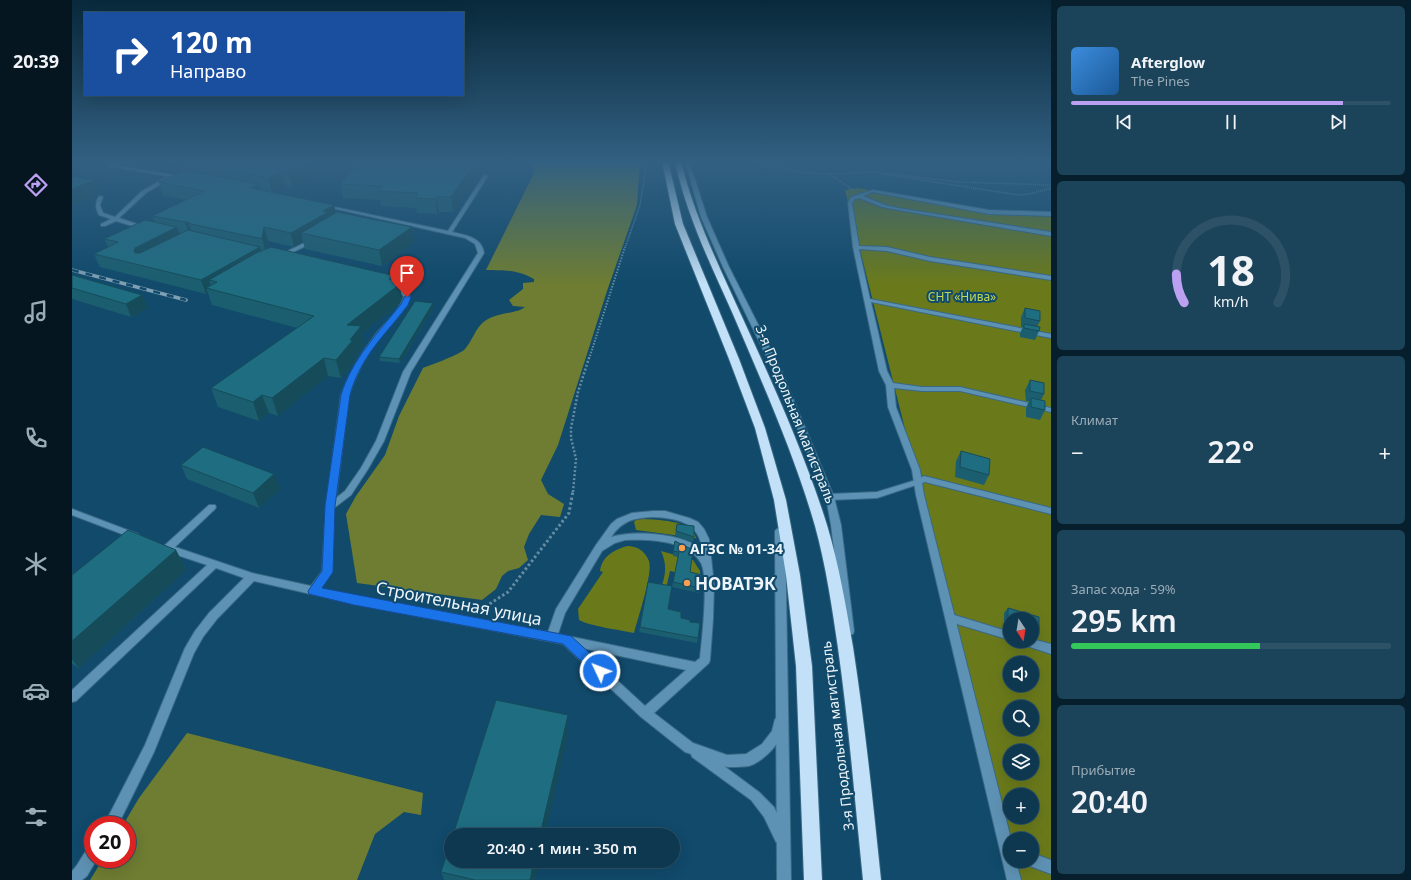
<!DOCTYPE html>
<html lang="ru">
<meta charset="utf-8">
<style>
body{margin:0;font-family:"Noto Sans",sans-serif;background:#1b435a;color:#f1f3f6;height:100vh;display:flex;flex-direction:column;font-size:15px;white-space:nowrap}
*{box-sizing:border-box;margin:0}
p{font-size:13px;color:#9aacb7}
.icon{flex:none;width:22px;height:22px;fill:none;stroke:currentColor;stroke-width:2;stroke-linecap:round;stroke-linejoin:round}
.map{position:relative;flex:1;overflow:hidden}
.panel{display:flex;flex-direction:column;gap:6px;padding:6px;background:#071f2c;width:360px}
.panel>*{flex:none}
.hud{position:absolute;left:12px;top:12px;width:380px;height:84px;border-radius:0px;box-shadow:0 4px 16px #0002,0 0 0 1px #2d5267;background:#1a4fa0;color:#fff;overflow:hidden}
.needle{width:26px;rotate:168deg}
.controls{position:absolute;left:931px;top:612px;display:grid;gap:8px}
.controls a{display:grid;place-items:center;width:36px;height:36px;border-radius:50%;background:#0d3850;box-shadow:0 4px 16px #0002,0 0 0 1px #2d5267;font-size:20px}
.speed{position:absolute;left:12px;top:816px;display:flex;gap:8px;font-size:20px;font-weight:700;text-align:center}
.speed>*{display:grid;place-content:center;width:52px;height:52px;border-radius:50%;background:#0d3850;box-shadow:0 4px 16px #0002,0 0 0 1px #2d5267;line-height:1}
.speed .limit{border:6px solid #d22;background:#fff;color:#111}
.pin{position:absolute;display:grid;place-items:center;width:34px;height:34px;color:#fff;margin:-41px -17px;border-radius:50% 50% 50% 0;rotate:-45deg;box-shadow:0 0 4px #0007}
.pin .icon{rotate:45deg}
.me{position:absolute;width:44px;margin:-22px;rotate:313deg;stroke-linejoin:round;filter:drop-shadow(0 0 3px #0008)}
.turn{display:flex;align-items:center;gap:14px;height:84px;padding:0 20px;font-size:18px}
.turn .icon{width:52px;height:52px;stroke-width:2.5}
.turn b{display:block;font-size:28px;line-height:34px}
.big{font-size:30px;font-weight:600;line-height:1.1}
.panel .tile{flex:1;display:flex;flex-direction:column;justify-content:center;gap:6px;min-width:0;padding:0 14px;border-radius:6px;background:#1b435a}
.panel .dial{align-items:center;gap:0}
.dial svg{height:104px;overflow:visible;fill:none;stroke:#2d5267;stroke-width:7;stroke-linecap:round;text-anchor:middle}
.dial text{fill:#f1f3f6;stroke:none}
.song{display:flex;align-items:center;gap:12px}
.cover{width:48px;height:48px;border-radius:6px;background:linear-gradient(135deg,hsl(210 70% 55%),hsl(210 70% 35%))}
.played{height:4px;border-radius:2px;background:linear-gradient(90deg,#bca0f2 85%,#2d5267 85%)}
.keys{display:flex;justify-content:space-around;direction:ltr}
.heat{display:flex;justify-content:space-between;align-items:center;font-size:22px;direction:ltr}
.charge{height:6px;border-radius:3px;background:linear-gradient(90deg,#34c759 59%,#2d5267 0)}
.trip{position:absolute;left:372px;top:828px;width:236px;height:40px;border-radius:20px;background:#0d3850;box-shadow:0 4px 16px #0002,0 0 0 1px #2d5267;font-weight:600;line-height:40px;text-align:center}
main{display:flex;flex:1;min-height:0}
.menu{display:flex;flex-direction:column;width:72px;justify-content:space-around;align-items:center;background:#051620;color:#9aacb7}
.menu .icon{width:28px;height:28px}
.menu .on{color:#bca0f2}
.menu b{font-size:18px;color:#f1f3f6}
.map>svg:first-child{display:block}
</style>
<main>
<nav class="menu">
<b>20:39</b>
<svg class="icon on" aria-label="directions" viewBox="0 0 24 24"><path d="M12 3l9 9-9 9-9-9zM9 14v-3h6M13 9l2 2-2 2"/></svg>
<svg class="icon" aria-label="music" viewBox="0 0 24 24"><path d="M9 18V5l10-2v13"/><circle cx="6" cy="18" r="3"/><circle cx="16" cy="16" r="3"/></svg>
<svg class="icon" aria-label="phone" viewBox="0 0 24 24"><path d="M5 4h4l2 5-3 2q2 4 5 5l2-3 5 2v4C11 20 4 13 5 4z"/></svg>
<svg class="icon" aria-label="climate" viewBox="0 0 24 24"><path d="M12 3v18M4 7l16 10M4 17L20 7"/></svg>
<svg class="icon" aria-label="car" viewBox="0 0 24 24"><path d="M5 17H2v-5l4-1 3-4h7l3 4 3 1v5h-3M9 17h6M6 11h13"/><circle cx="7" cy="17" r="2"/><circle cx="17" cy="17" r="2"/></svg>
<svg class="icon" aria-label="filters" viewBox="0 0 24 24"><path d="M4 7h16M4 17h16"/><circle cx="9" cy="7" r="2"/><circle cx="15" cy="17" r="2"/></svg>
</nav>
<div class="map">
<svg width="979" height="880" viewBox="0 0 979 880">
<rect width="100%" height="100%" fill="#114a6b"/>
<g fill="#6a7a1b" fill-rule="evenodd">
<path d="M787 188 846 200 926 212H979V880H949L944 861H960V839H938L874 592 773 190ZM938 619H960V641H938ZM938 663H960V685H938ZM938 707H960V729H938ZM938 751H960V773H938ZM938 795H960V817H938Z"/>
<path d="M571 519C586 520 620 520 624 538L564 530 562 522 564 520Z"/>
<path d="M555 546C565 546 573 551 577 561 581 573 566 618 562 633 548 630 518 626 507 620L506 609 531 572 528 571C530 556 542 550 555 546Z"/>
<path d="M589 551 621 560 628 571V577L598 571 594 589 589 588C594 575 595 564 589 551Z"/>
</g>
<g fill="#6e7d32">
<path d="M461 161H568L565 205 535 291 486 445 469 480 476 494 492 504 488 517 469 515 457 534 452 547 456 560 447 568 436 571 430 576 424 589 410 600 285 583 274 514 284 496 313 455 327 416 351 368C359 365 389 354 393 349 402 339 404 324 418 318 428 313 446 313 453 307L441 306 437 300 451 289V283L462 282V279C443 269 435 271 414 270L462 173 460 167Z"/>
<polygon points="115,733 351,793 349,815 332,812 303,834 285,880 18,880 31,859 55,859 55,825 51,825 67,798"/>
</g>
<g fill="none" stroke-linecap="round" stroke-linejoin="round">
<g stroke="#396985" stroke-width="2">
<g id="service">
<polygon points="37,164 112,177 114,178 112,179 35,166 35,164"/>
<path d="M412 175 416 176 380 232C393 235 410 237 412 253L339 372 312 441 296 469 279 495 262 508 260 572 248 589 476 632 484 609 524 545 539 524 545 519 560 513 581 511H593L617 518 626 522 632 529 637 539 642 584 641 619 638 660 637 663 582 713 621 743 655 755 674 754 690 744 700 731 703 719 707 717 711 719C718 735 692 762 677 766 670 767 662 767 655 767L652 766 687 792 702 807 716 837 714 842 709 844 704 842 692 817 679 800 620 757 619 754 613 752 569 717 491 644 282 604 182 581 145 619 131 637 122 653 82 752 46 825H32L73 745 113 648 123 631 137 613 172 578 144 568 4 701 0 702V690L135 565 93 551 91 548 93 545 137 505H143L144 507 143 509 103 547 180 573 239 586 250 571 254 507 269 395C277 372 289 353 304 334 314 322 327 311 332 297L327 290 316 285 319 283C328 286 334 288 338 297 332 313 319 324 308 337 294 355 284 374 277 395L264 498 273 491 289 468 304 441 331 372 406 253 403 244 393 238 251 206 253 205 376 231ZM581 517C604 518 628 522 630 550 612 533 562 530 539 537 551 520 562 518 581 517ZM553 540C576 539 616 540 629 563 637 578 630 639 628 658L623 662 486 634 493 613 530 551 543 543ZM510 648 614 670 573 706Z"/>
<path d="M93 178 97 179 74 193 47 218 74 227V229H70L44 221 33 226H29V224L39 219 27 215C23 208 23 203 27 196L31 197 28 205 31 213 43 217 70 191Z"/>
<polygon points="801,190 917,210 979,212 979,216 917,214 801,192 791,196 813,205 826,208 979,232 979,236 826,210 810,207 787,198 783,199 780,203 787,246 815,247 858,257 979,276 979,280 858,261 815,251 787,249 798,299 979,334 979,338 799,302 815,371 821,383 850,387 888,387 979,408 979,412 888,391 850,391 822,388 824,407 848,470 852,495 939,839 938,861 944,861 949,880 935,880 844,495 840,470 816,407 814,385 807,371 781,247 776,203 779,197"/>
<polygon points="240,239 242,240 242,242 213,256 208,255"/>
<polygon points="0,509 66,534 68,536 66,538 63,539 0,515"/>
<path d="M21 846V859H25L15 876 10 880H0V871C8 864 11 850 21 846Z"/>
</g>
</g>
<g stroke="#396985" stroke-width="2">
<g id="minor">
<polygon points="852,476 979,508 979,514 853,482 805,498 758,500 755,499 754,497 755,495 758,494 805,492 844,480"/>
<polygon points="879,614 938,632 938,640 875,621 874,618 875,615"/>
<polygon points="960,639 979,644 979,654 949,644 948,641 960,641"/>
<polygon points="935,843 938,844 938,858 930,855 928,850 930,845"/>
<polygon points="960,853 979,860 979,874 955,865 954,861 960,861"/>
</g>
</g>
<g stroke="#396985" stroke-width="2">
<g id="tertiary">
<polygon points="613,161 617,161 635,217 657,267 709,370 762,497 769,525 782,631 781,634 777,635 773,634 772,631 759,525 754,497 701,370 651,267 629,217"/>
<polygon points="708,528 711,529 713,531 719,880 705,880 703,531 705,529"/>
</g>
</g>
<g stroke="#396985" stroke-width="2">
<g id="trunk">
<polygon points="590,161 596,161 611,224 667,359 693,428 714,500 728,575 740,666 750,880 732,880 724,666 714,575 702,500 683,428 657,359 603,224"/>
<path d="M603 161H609C622 216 648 268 671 319 702 386 733 455 755 525 767 565 774 606 781 647 793 725 801 802 809 880H791C783 803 777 725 766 648 760 607 754 566 743 526 722 453 690 382 660 312 638 263 614 214 603 161Z"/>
</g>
</g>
<g stroke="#668ca2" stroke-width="1.5" stroke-dasharray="1 1" stroke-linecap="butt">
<polyline points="679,161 733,173 758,174 803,172 887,182 979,185"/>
<polyline points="758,174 782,191"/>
<polyline points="810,174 947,195 962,193 979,188"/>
<polyline points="553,248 568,205 575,161"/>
</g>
<polyline stroke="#668ca2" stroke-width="2" stroke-dasharray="1.5 1.5" stroke-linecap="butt" points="518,356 553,247"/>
<polyline stroke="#668ca2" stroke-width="2.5" stroke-dasharray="2 2" stroke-linecap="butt" points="501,492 504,459 499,438 499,428 506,392 518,355"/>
<polyline stroke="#668ca2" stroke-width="3" stroke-dasharray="2.5 2.5" stroke-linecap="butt" points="405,612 436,592 497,513 501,491"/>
<use href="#service" fill="#5e92b4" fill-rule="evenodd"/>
<use href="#minor" fill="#5e92b4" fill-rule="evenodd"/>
<use href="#tertiary" fill="#5e92b4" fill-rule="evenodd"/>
<use href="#trunk" fill="#c2e1f8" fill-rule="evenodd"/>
<g stroke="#7f9fb2" stroke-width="3.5">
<polyline id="rail" points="0,270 114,300"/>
</g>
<use href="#rail" stroke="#114a6b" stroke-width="2.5" stroke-dasharray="7" stroke-linecap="butt"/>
</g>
<g fill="#1b5e6f">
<polygon points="88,161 269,161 220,187 213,185 200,192 262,205 264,213 340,227 342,243 310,266 233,249 231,242 222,247 196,241 195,249 319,275 320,280 330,298 327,304 290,333 292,344 284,355 285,358 269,378 256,376 206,416 197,413 187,421 146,407 139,388 225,328 140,305 136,293 134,294 28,267 22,254 36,247 32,239 83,222 80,216 114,200 91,195 87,182 126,173 125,168"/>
<polygon points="290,161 408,161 409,171 381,212 367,212 365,214 345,213 344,208 309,206 308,200 271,198 268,184"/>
<polygon points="0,275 70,295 76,308 59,317 0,299"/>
<polygon points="362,307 328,363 308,361 307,357"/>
<polygon points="953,308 968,321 965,327 967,331 963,340 948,337 948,333 951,327 949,327 949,317"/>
<polygon points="958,380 972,394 969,400 973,410 968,420 954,417 954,408 957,401 954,401 953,390"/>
<polygon points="889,451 917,475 912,485 883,477 884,461"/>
<polygon points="109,465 208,489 187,508 115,479"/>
<polygon points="605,524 622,537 621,542 603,536"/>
<polygon points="603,541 618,572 630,575 627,593 600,587 606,557 601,556"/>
<polygon points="104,550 114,570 7,668 0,664 0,575"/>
<polygon points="936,608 967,617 967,629 964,634 960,633 960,619 938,619 938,626 932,624 932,613"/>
<polygon points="596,609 609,618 618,622 626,638 625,643 567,632 568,627"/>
<polygon points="379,861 467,861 463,880 372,880 369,872"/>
</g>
<g fill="#164c5a">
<polygon points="239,161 269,161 220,187 216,172"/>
<polygon points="405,161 408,161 409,171 381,212 379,197"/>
<polygon points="210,171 213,185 200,192 196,178"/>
<polygon points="23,180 29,194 0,206 0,189"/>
<polygon points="187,184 190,197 179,188"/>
<polygon points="365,197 367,212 365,214 364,199"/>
<polygon points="262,205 265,218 229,233 231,242 222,247 219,233 251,211"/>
<polygon points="113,222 116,222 121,236 118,236"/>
<polygon points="105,227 110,241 68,262 62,251 63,248"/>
<polygon points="192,227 196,241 194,253 190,238"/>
<polygon points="340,227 342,243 310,266 307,250"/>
<polygon points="188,247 192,261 145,282 137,280 140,290 134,288 136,293 134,294 129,280"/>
<polygon points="319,275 322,289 327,281 330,298 327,304 290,333 292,344 284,355 285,358 269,378 264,360 275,325 319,279"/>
<polygon points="70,295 76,308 59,317 54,304"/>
<polygon points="361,303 362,307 328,363 327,359"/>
<polygon points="252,358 256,376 206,416 200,398"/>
<polygon points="190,395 197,413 187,421 181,402"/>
<polygon points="202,474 208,489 187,508 181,493"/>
<polygon points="104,550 114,570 7,668 0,659 0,641"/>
<polygon points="496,715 496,734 473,835 468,835"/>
<polygon points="462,861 467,861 463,880 458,880"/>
</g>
<g fill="#1f6d81" stroke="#164c5a">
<polygon points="131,161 239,161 216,172 210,171 196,178 124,164"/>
<polygon points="290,161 405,161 379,197 365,197 364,199 343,198 346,193 306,191 311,186 268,184"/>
<polygon points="114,170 187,184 179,188 262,205 251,211 256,212 219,233 192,227 190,238 186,238 119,224 116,222 113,222 80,216 132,191 87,182"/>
<polygon points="0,176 23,180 0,189"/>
<polygon points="265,212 340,227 307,250 229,233"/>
<polygon points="73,220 105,227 63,248 62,251 63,253 68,253 116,230 188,247 129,280 22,254 46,242 32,239"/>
<polygon points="199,247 319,275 319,279 317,279 327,281 324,287 275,325 289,326 278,340 281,340 264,360 252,358 200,398 190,395 181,402 139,388 242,316 134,288 145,282 137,280 184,253"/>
<polygon points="0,275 70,295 54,304 0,288"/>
<polygon points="343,301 361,303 327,359 307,357"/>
<polygon points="953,308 968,311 968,321 953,318"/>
<polygon points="952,324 968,327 967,331 952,328"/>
<polygon points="958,380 972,383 972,394 958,391"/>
<polygon points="959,398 973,401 973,410 959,407"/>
<polygon points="131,447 202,474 181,493 109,465"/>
<polygon points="889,451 918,459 917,475 888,467"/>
<polygon points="605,524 622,526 622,537 604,531"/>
<polygon points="56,530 104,550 0,641 0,575"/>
<polygon points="603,541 621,550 618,572 630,575 628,588 601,582 607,552 601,551"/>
<polygon points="576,582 600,586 596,609 609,612 609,618 618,620 618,622 628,623 626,638 568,627"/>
<polygon points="936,608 967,617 967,629 960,626 960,619 938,619 938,620 936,619"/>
<polygon points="424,700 496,715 468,835 381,835"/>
<polygon points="379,841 379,861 462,861 458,880 403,880 369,872"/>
</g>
<linearGradient id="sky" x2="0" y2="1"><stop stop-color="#09293b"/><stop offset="0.57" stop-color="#326082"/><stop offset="1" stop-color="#326082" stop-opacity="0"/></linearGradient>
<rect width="979" height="284" fill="url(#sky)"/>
<path fill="#1a73e8" stroke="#114b97" d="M335 295 339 297 336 305C313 335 288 357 278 395L263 506 261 572 250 588 494 635 499 636 533 667 535 671 533 675 528 677 524 675 491 644 282 605 237 594 236 591 250 571 253 506 269 395C280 359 306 333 329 304L333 296Z"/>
<g fill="#fa9f4f" stroke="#114a6b" stroke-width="1.5">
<circle cx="610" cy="548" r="4"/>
<circle cx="615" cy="583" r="4"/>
</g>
<g text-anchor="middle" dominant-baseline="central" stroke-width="4" stroke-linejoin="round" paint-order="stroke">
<g font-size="12" fill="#c0d954" stroke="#114a6b">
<text x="890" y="296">СНТ «Нива»</text>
</g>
<g font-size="14" fill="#eef5fa" stroke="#114a6b">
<text transform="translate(724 414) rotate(68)">3-я Продольная магистраль</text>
<text transform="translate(765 736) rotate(-97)">3-я Продольная магистраль</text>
</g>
<g font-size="14" font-weight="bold" fill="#eef5fa" stroke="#114a6b" text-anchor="start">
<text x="618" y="548">АГЗС № 01-34</text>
</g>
<g font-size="17" font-weight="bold" fill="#eef5fa" stroke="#114a6b" text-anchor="start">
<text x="623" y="583">НОВАТЭК</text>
</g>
<g font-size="17" fill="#eef5fa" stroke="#114a6b">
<text transform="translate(387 603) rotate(11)">Строительная улица</text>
</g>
</g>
</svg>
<div class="controls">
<a><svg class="needle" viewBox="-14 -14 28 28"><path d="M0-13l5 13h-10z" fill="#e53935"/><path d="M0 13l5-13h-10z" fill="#9aacb7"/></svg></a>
<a><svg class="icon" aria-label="sound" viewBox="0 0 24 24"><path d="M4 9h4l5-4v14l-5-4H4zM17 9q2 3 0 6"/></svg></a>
<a><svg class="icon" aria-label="search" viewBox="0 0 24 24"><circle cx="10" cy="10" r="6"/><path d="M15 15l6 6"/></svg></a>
<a><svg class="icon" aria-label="layers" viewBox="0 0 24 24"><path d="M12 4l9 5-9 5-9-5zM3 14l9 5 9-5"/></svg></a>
<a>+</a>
<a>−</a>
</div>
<div class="speed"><div class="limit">20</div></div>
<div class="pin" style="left:335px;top:297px;background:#d93025"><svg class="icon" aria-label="arrive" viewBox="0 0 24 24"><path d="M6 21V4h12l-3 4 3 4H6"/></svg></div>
<svg class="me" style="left:528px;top:671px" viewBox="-20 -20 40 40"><circle r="17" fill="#1a73e8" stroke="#fff" stroke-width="3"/><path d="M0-11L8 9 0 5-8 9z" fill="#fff"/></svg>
<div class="trip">20:40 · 1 мин · 350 m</div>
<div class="hud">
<div class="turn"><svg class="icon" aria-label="right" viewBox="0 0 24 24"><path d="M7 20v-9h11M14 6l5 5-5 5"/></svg><div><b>120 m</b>Направо</div></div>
</div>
</div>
<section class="panel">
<div class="tile">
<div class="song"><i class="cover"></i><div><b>Afterglow</b><p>The Pines</p></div></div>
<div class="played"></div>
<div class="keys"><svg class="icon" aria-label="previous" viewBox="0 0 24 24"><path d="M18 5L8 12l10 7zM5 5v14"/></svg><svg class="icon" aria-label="pause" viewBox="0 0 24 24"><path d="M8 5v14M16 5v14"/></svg><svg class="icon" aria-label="next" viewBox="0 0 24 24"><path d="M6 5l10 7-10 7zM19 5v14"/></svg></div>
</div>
<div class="tile dial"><svg viewBox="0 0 100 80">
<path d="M14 69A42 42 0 1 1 86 69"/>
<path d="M14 69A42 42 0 0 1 8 47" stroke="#bca0f2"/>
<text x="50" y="56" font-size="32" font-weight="700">18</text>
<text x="50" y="72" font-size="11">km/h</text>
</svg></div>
<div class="tile"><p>Климат</p>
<div class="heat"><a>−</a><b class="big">22°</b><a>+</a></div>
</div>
<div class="tile"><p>Запас хода · 59%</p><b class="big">295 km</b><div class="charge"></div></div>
<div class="tile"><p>Прибытие</p><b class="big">20:40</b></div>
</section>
</main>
